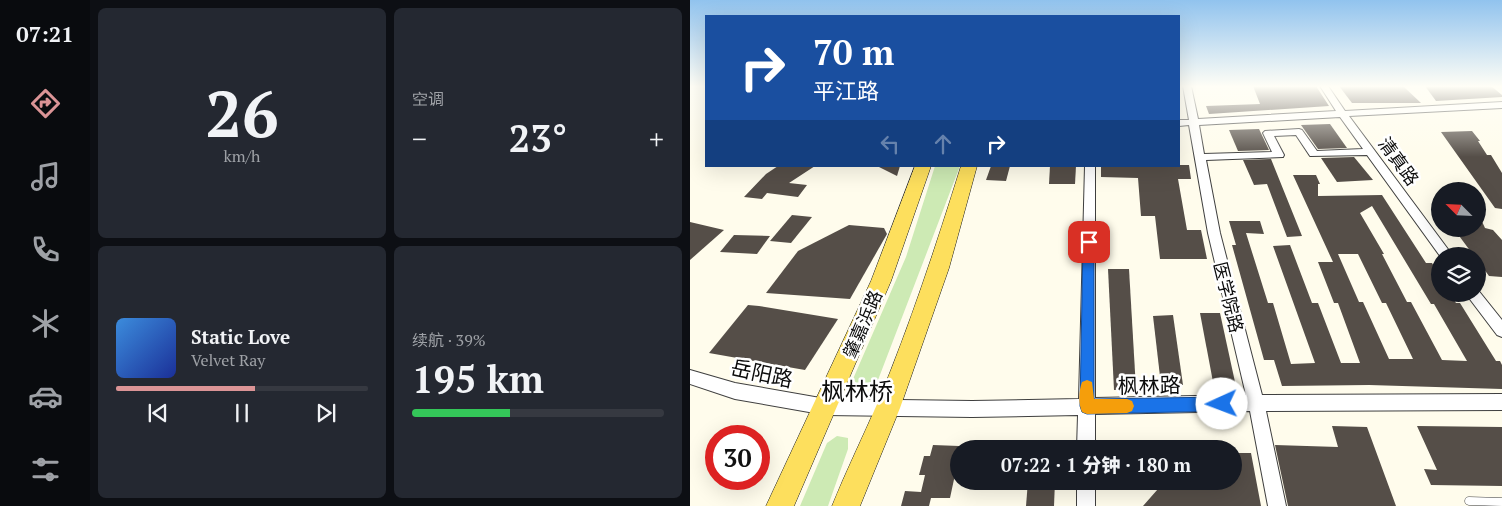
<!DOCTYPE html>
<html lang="zh">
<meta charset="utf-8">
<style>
body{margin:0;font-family:"PT Serif","Noto Sans SC",serif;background:#242831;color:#f1f3f6;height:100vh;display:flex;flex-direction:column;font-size:19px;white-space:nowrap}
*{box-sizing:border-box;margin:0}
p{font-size:16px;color:#9ea1a6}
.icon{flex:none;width:28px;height:28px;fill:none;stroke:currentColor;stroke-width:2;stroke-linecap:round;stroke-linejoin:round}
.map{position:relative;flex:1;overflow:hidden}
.panel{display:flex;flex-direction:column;gap:8px;padding:8px;background:#0d0f14;width:600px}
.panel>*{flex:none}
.top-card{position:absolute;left:15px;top:15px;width:475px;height:152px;border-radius:0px;box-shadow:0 5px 20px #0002;background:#1a4fa0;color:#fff;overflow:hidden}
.needle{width:32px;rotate:294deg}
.buttons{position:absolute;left:741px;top:182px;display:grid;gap:10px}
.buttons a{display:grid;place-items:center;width:55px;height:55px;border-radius:50%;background:#171b24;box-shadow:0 5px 20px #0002;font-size:25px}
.speed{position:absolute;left:15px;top:425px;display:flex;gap:10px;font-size:25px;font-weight:700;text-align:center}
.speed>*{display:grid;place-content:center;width:65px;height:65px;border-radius:50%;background:#171b24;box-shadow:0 5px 20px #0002;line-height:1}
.speed .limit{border:8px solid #d22;background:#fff;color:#111}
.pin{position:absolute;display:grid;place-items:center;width:42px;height:42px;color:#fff;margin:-21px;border-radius:10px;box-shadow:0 2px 8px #0006}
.me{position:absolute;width:55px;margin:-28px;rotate:268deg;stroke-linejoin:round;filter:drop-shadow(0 0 4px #0008)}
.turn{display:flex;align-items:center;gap:18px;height:105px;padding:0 25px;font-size:22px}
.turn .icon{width:65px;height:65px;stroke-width:2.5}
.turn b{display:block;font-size:35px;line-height:42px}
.lanes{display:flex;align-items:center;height:48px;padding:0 25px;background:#0003;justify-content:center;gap:25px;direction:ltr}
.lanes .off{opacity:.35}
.big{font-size:38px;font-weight:800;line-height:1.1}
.panel .card{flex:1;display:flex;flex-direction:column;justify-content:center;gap:8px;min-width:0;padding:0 18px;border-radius:8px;background:#242831}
.panel .dial{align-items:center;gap:0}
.dial b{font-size:65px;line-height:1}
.song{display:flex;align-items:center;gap:15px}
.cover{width:60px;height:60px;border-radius:8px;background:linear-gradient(135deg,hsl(210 70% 55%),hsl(230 70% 35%))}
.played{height:5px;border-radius:2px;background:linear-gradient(90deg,#db9496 55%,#363941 55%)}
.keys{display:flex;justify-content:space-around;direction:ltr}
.heat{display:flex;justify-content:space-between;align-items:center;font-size:28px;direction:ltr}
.charge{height:8px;border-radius:4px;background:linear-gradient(90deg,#34c759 39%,#363941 0)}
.panel .tiles{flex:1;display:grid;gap:8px;grid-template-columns:repeat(2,1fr)}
.trip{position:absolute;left:260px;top:440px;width:292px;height:50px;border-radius:25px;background:#171b24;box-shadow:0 5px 20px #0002;font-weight:800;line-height:50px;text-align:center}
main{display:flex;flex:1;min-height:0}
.menu{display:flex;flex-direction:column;width:90px;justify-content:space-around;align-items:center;background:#090b0e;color:#9ea1a6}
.menu .icon{width:35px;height:35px}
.menu .selected{color:#db9496}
.menu b{font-size:22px;color:#f1f3f6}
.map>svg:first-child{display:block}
</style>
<main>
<nav class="menu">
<b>07:21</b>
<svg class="icon selected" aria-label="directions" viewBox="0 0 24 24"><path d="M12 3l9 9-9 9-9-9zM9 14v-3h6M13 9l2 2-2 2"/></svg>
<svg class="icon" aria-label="music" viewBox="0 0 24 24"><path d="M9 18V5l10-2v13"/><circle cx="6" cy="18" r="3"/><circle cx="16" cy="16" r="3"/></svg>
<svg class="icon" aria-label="phone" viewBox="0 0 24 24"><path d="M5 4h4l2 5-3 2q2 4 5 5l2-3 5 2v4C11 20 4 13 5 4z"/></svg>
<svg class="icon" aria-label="climate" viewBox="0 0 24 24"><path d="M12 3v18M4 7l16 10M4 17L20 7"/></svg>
<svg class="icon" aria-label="car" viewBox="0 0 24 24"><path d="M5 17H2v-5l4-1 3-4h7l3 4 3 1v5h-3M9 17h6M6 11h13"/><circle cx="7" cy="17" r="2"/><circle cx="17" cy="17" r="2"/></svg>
<svg class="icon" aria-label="filters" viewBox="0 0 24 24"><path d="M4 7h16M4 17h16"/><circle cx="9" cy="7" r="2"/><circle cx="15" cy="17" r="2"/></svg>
</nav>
<section class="panel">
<div class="tiles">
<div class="card dial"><b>26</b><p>km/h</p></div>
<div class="card"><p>空调</p>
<div class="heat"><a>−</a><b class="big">23°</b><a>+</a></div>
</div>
<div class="card">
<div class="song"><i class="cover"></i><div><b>Static Love</b><p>Velvet Ray</p></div></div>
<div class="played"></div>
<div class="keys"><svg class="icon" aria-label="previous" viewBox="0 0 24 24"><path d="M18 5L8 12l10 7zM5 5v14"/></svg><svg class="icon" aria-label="pause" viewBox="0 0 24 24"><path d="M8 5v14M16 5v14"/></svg><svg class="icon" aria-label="next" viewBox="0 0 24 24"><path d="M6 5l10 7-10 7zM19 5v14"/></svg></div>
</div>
<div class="card"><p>续航 · 39%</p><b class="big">195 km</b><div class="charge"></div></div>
</div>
</section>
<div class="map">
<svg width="812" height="506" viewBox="0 0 812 506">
<rect width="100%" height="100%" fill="#fffcec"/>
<g fill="#cdeab4">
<polygon points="245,166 270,166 188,380 180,385 168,385 163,379 216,257"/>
<polygon points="147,436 158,438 158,449 138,506 110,506 137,443"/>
</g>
<g fill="#554e48" fill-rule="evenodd">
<polygon points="563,86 626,86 639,106 519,114 516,106 570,104"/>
<polygon points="649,86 713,86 731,103 662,103"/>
<polygon points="735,86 801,86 812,95 812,97 746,101"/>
<polygon points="640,124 657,148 628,149 611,125"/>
<polygon points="569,129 579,150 548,151 539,130"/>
<polygon points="782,131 790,141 788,141 797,155 801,155 812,173 812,209 805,208 751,132"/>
<polygon points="664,157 683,180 647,182 631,158"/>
<polygon points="581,159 612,236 597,237 577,184 564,185 553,160"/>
<polygon points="489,165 499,165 501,179 488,179 497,230 511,230 517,259 470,259 465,216 451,216 448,178 411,177 411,166"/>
<polygon points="88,166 125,166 99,183 117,185 108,197 77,193 72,199 54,197 76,174"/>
<polygon points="187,166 210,166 207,176"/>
<polygon points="301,166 320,166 316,181 296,180"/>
<polygon points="360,166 386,166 385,184 359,184"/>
<path d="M603 175H626L630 184H628V196L692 195 736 263H742L750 277V294H760L766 303H770L806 361H810L812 365V389L679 385 592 386 584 360H574L542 245H546L539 221H570L574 234 556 233 578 303H583L601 364 625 363 583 246 600 245 622 303H628L651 363H670L648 303H644L628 262H643ZM682 206 741 304H744L777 361 752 360 721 302H717L692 254H694L670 213ZM648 254H668L692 303H696L723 359H699L673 302H669Z"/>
<polygon points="788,213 795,228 803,230 812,240 812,277 799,276 788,261 788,256 784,256 764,229 788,229"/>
<polygon points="102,215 122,217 101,243 80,241"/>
<polygon points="0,222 34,230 0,260"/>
<polygon points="159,225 194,228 197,234 160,299 76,293 108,251"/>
<polygon points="44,235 80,236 67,254 30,252"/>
<polygon points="418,269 439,269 446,389 424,390"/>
<polygon points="58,305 69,306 148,319 115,370 19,353"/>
<polygon points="510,313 530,313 545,382 523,382"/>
<polygon points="483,315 493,385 471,385 463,316"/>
<polygon points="642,426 677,427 706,506 598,506 585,445 648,447"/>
<polygon points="727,426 812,427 812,486 741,485 734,469 747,470"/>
<polygon points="243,445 269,446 269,456 260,498 241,498 239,506 211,506 215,491 231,492 235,475 229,475 234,456 240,456"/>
<polygon points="544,453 561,453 571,506 453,506 475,481 544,481"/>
<polygon points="338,481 365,481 364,506 336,506"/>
</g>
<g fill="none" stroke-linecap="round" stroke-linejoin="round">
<g stroke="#3f3f3f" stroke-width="9">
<polyline id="lane" points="779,501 812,502"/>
</g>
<g stroke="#3f3f3f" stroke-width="2">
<g id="street">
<path d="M493 86H501L508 119 646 111 630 86H638L655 111 812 102V108L659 116 763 256H750L677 155 620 156 606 135 584 136 594 155 593 157 516 160 530 233 572 395 812 394V410L576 411 596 506H578L560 411 405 414V449H387L388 415 282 417 136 415 45 399 0 384V370L45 383 136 399 282 401 389 399 395 166H405V398L556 395 518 233 499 125 489 126V120H499ZM650 117 673 149 627 151 612 130 609 129 575 131 573 133 582 152 514 154 509 125Z"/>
<polygon points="788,290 812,320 812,337 807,335 779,298 777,294 788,294"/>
<rect x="387" y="481" width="18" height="25"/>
</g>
</g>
<g stroke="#1d1d1d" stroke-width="1">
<g id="primary">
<polygon points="225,166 241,166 201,281 104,506 76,506 181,281"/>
<path d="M271 166H287L259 268 210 408 170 506H142C156 471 173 437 188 402 220 325 246 246 271 166Z"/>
</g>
</g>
<use href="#lane" stroke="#fff" stroke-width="8"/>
<use href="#street" fill="#fff" fill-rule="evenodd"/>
<use href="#primary" fill="#fddf5d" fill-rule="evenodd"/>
</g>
<linearGradient id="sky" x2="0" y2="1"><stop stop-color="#91c3ee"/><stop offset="0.55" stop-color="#fffef6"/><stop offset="1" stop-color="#fffef6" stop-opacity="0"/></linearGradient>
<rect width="812" height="157" fill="url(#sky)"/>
<polygon fill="#1a73e8" stroke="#114b97" points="399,237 404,242 404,399 532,397 537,399 539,404 537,409 532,411 397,414 392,412 390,406 393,242"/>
<path fill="#f59e0b" d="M397 380 402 382 404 399H437L442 401 444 406 442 411 437 413 397 414 392 412C388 403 389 390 392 382Z"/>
<g text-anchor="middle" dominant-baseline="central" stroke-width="5" stroke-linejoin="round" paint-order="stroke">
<g font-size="18" fill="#0c0c0c" stroke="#fff">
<text transform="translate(709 161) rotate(54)">清真路</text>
<text transform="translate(539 297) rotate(76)">医学院路</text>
<text transform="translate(172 324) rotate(-67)">肇嘉浜路</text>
</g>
<g font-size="21" fill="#0c0c0c" stroke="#fff">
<text transform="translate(72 373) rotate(12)">岳阳路</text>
<text transform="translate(459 385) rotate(-1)">枫林路</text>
</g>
<g font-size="24" fill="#0c0c0c" stroke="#fff">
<text x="167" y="391">枫林桥</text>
</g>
</g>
</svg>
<div class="buttons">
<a><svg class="needle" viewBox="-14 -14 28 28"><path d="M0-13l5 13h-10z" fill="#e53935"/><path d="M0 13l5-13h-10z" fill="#9ea1a6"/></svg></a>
<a><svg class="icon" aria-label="layers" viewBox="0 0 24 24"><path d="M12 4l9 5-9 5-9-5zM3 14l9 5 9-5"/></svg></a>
</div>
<div class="speed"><div class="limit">30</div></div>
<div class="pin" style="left:399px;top:242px;background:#d93025"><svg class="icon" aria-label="arrive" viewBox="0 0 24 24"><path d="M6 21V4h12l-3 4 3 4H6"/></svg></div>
<svg class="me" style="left:532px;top:404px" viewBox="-20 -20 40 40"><circle r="19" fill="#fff"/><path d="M0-13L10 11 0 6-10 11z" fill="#1a73e8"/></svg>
<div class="trip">07:22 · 1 分钟 · 180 m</div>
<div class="top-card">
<div class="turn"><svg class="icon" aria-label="right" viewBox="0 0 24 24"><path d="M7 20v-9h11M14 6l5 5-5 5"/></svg><div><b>70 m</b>平江路</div></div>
<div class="lanes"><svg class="icon off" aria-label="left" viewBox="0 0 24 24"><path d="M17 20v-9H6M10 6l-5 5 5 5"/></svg><svg class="icon off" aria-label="ahead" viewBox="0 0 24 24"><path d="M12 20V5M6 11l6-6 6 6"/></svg><svg class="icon" aria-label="right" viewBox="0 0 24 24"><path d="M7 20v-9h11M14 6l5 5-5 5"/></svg></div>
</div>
</div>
</main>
